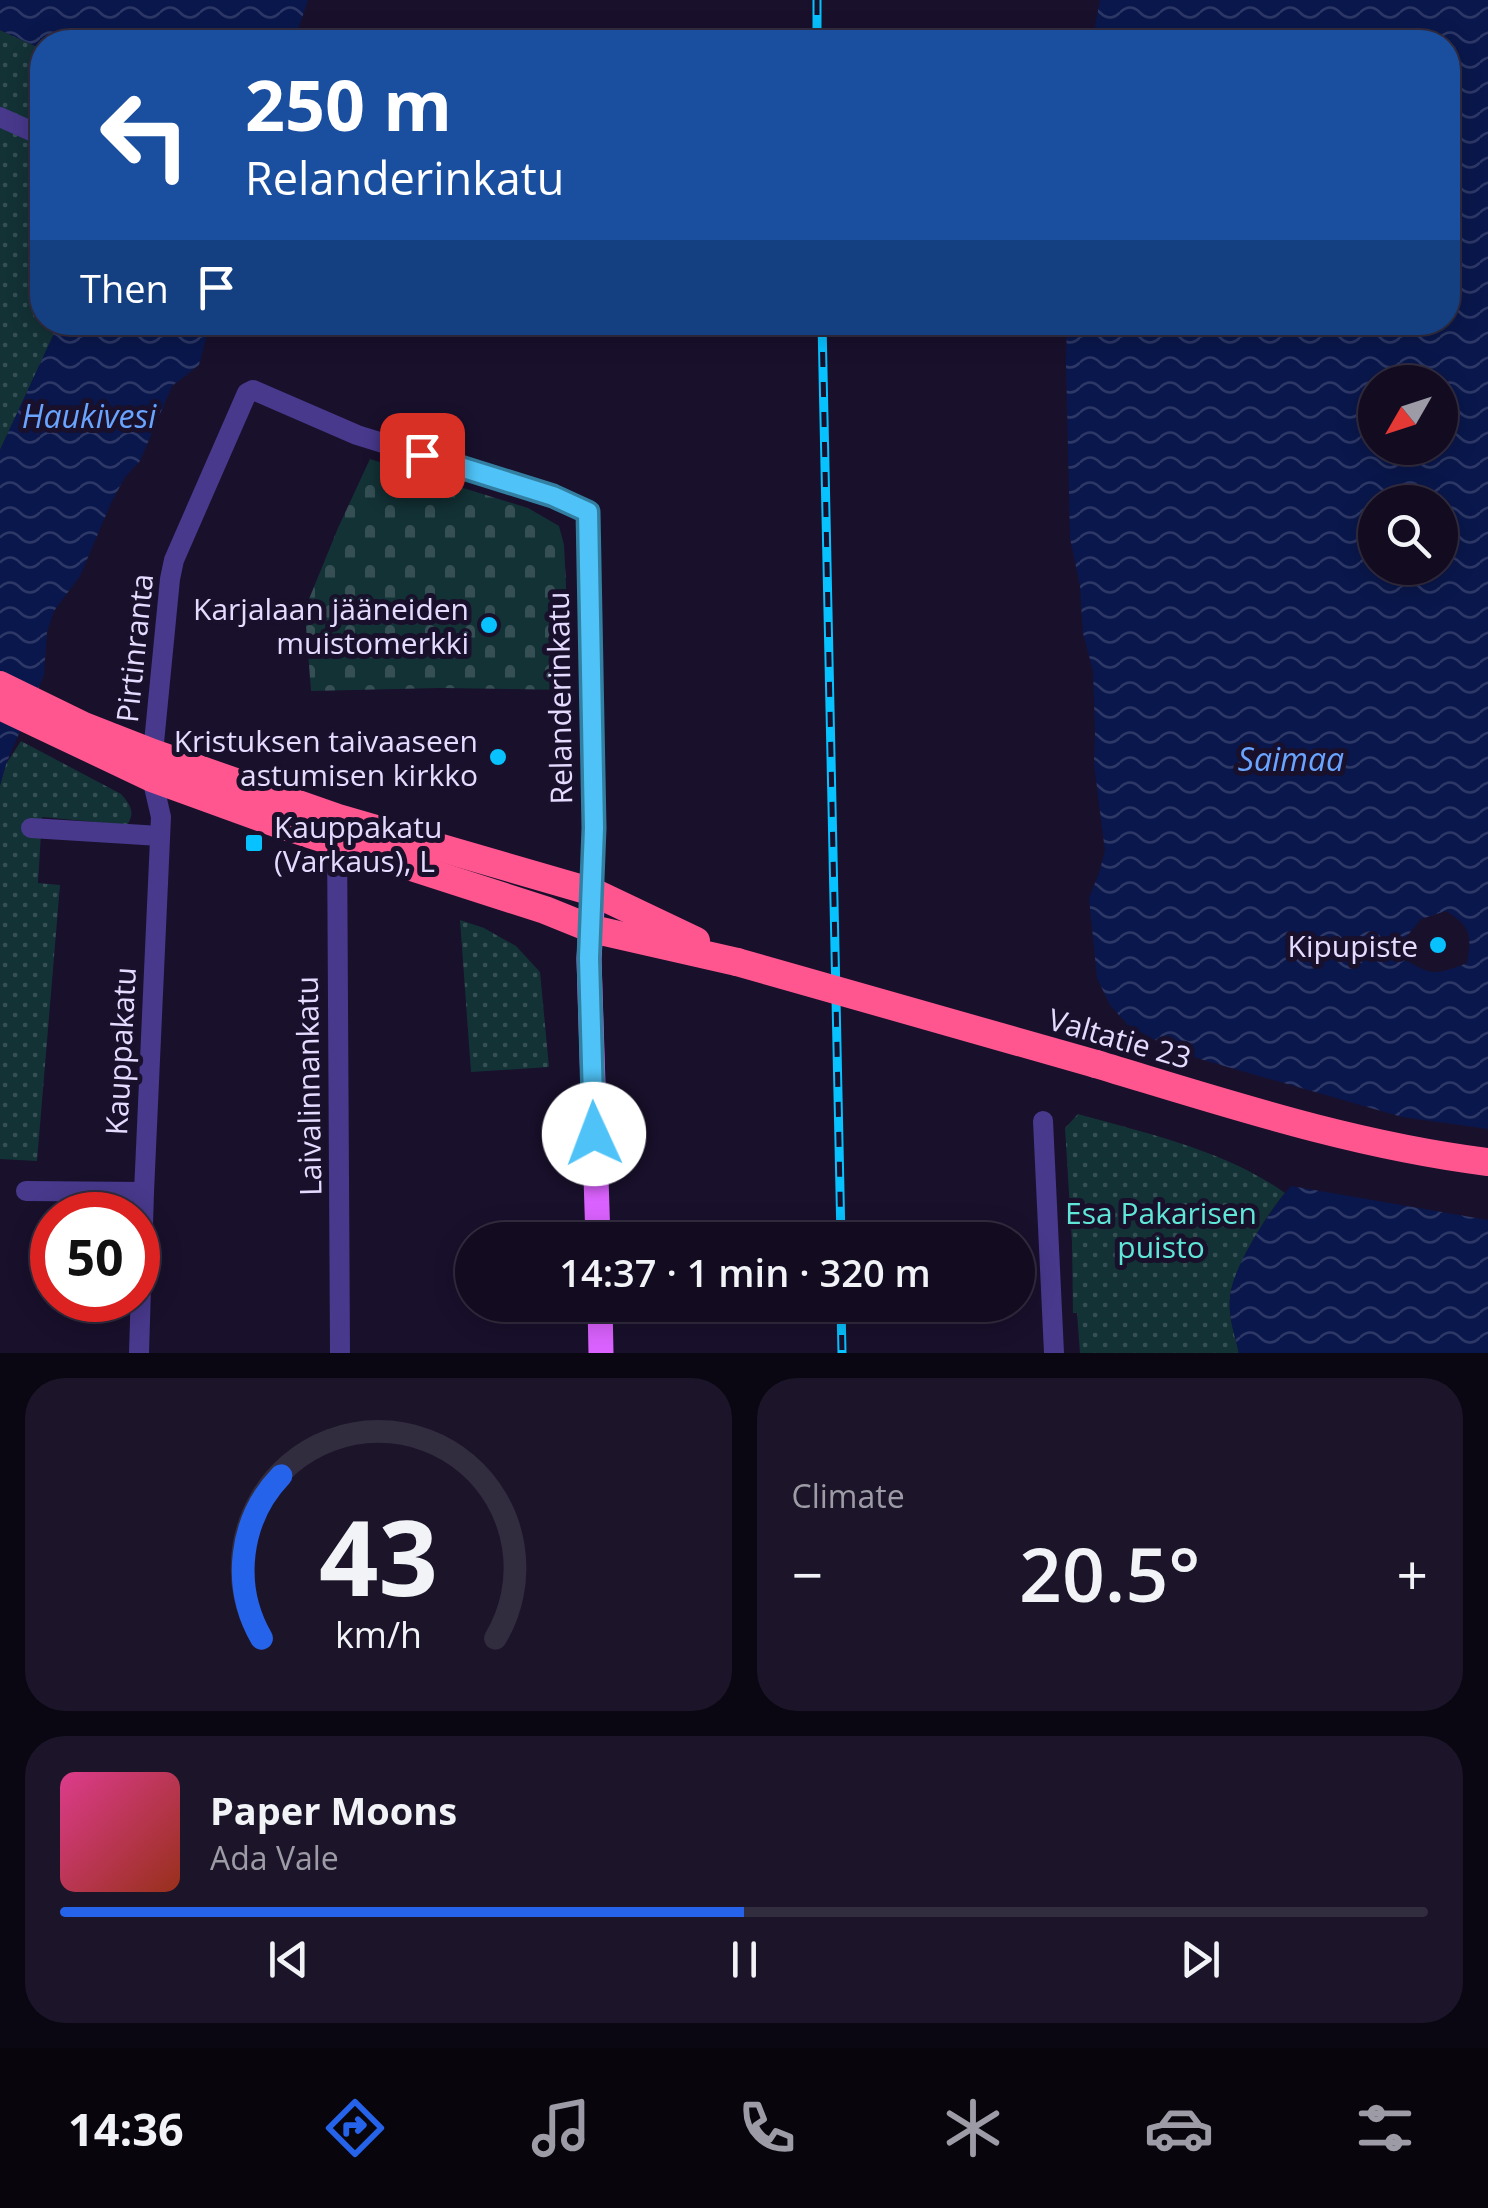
<!DOCTYPE html>
<meta charset="utf-8">
<style>
body{margin:0;font-family:"Open Sans",sans-serif;background:#1c152a;color:#f1f3f6;height:100vh;display:flex;flex-direction:column;font-size:38px;white-space:nowrap}
*{box-sizing:border-box;margin:0}
p{font-size:32px;color:#9d9ba5}
.icon{flex:none;width:55px;height:55px;fill:none;stroke:currentColor;stroke-width:2;stroke-linecap:round;stroke-linejoin:round}
.map{position:relative;height:1353px;overflow:hidden}
.sheet{display:flex;flex-direction:column;gap:25px;padding:25px;background:#0a0712;flex:1}
.sheet>*{flex:none}
.guide{position:absolute;left:30px;top:30px;width:1430px;height:305px;border-radius:40px;box-shadow:0 5px 25px #0003,0 0 0 2px #322c3f;background:#1a4fa0;color:#fff;overflow:hidden}
.needle{width:65px;rotate:231deg}
.tools{position:absolute;left:1358px;top:365px;display:grid;gap:20px}
.tools a{display:grid;place-items:center;width:100px;height:100px;border-radius:50%;background:#130c21;box-shadow:0 5px 25px #0003,0 0 0 2px #322c3f;font-size:50px}
.speed{position:absolute;left:30px;top:1192px;display:flex;gap:20px;font-size:50px;font-weight:700;text-align:center}
.speed>*{display:grid;place-content:center;width:130px;height:130px;border-radius:50%;background:#130c21;box-shadow:0 5px 25px #0003,0 0 0 2px #322c3f;line-height:1}
.speed .limit{border:15px solid #d22;background:#fff;color:#111}
.pin{position:absolute;display:grid;place-items:center;width:85px;height:85px;color:#fff;margin:-42px;border-radius:20px;box-shadow:0 5px 15px #0006}
.me{position:absolute;width:110px;margin:-55px;rotate:358deg;stroke-linejoin:round;filter:drop-shadow(0 0 8px #0008)}
.turn{display:flex;align-items:center;gap:35px;height:210px;padding:0 50px;font-size:45px}
.turn .icon{width:130px;height:130px;stroke-width:2.5}
.turn b{display:block;font-size:70px;line-height:85px}
.then{display:flex;align-items:center;height:95px;padding:0 50px;background:#0003;gap:20px;font-size:38px}
.big{font-size:75px;font-weight:600;line-height:1.1}
.sheet .widget{flex:1;display:flex;flex-direction:column;justify-content:center;gap:15px;min-width:0;padding:0 35px;border-radius:40px;background:#1c152a}
.sheet .dial{align-items:center;gap:0}
.dial svg{height:260px;overflow:visible;fill:none;stroke:#322c3f;stroke-width:7;stroke-linecap:round;text-anchor:middle}
.dial text{fill:#f1f3f6;stroke:none}
.song{display:flex;align-items:center;gap:30px}
.cover{width:120px;height:120px;border-radius:15px;background:linear-gradient(135deg,hsl(330 70% 55%),hsl(10 70% 35%))}
.played{height:10px;border-radius:5px;background:linear-gradient(90deg,#2563eb 50%,#322c3f 50%)}
.keys{display:flex;justify-content:space-around;direction:ltr}
.heat{display:flex;justify-content:space-between;align-items:center;font-size:55px;direction:ltr}
.sheet .tiles{flex:1;display:grid;gap:25px;grid-template-columns:1fr 1fr}
.widget:last-child{grid-column:span 2}
.trip{position:absolute;left:455px;top:1222px;width:580px;height:100px;border-radius:50px;background:#130c21;box-shadow:0 5px 25px #0003,0 0 0 2px #322c3f;font-weight:600;line-height:100px;text-align:center}
.tab-bar{display:flex;height:160px;justify-content:space-around;align-items:center;background:#08050d;color:#9d9ba5}
.tab-bar .icon{width:70px;height:70px}
.tab-bar .active{color:#2563eb}
.tab-bar b{font-size:45px;color:#f1f3f6}
.map>svg:first-child{display:block}
</style>
<div class="map">
<svg width="1488" height="1353" viewBox="0 0 1488 1353">
<defs>
<pattern id="cemetery-stones" width="16" height="16" patternUnits="userSpaceOnUse" patternTransform="scale(2.5)"><rect width="16" height="16" fill="#133236"/><path d="M2 7V4a2 2 0 0 1 4 0v3zM10 15v-3a2 2 0 0 1 4 0v3z" fill="#354f54"/></pattern>
<pattern id="park-dots" width="8" height="8" patternUnits="userSpaceOnUse" patternTransform="scale(2.5)"><rect width="8" height="8" fill="#133236"/><path d="M2 2h.1M6 6h.1" fill="none" stroke="#354f54" stroke-width="1.8" stroke-linecap="round"/></pattern>
<pattern id="water-waves" width="16" height="10" patternUnits="userSpaceOnUse" patternTransform="scale(2.5)"><rect width="16" height="10" fill="#09174c"/><path d="M0 5q4-4 8 0t8 0" fill="none" stroke="#2d3867"/></pattern>
</defs>
<rect width="100%" height="100%" fill="#19102c"/>
<polygon fill="url(#cemetery-stones)" points="370,459 528,508 559,526 564,545 571,690 440,688 311,691 306,626 309,599 338,528"/>
<g fill="url(#park-dots)">
<polygon points="0,30 42,49 42,126 0,107"/>
<polygon points="0,126 42,142 42,230 37,241 42,279 42,322 59,323 0,450"/>
<path d="M21 741 121 794C130 804 136 813 127 825L42 817 38 883 60 885 37 1161 0 1159V785L6 764Z"/>
<polygon points="460,920 484,928 516,946 540,972 549,1067 471,1072"/>
<path d="M1078 1114C1149 1134 1224 1150 1285 1193 1267 1214 1232 1270 1230 1298 1228 1316 1235 1336 1239 1353H1080L1077 1313H1073L1072 1242 1065 1128Z"/>
</g>
<g fill="url(#water-waves)" fill-rule="evenodd">
<polygon points="0,0 308,0 294,42 42,42 42,49 0,30"/>
<path d="M1100 0H1488V1129L1402 1117 1200 1059 1159 1042 1128 1025 1110 1005 1097 978 1089 898 1099 873 1105 851 1094 764 1095 731 1093 671 1083 633 1080 586 1070 538 1066 361 1067 323 1448 322V42H1092ZM1440 382V448H1375V382ZM1375 502H1440V568H1375ZM1446 911C1471 926 1472 936 1467 963 1439 974 1430 977 1405 959L1403 941 1421 919Z"/>
<polygon points="59,323 210,323 199,365 172,386 140,461 125,477 111,503 80,576 54,611 47,632 44,675 6,764 0,785 0,450"/>
<path d="M1291 1186 1488 1220V1353H1239C1235 1336 1228 1316 1230 1298 1232 1267 1270 1210 1291 1186Z"/>
</g>
<g fill="none" stroke-linecap="round" stroke-linejoin="round">
<g stroke="#48398c" stroke-width="20">
<polyline points="0,117 40,135"/>
<polyline points="31,828 160,836"/>
<polyline points="337,830 340,1353"/>
<polyline points="1043,1121 1054,1353"/>
<polyline points="26,1191 144,1192"/>
<polyline points="139,1353 144,1192 161,817 152,778 153,753 170,579 174,560 247,393 253,390 357,435 553,496 588,512 594,724 593,892"/>
</g>
<g stroke="#db62ff" stroke-width="25">
<polyline points="593,892 589,959 598,1240"/>
<polyline points="600,1305 601,1353"/>
</g>
<g stroke="#ff568f" stroke-width="28">
<polyline points="0,685 84,726 153,753 338,818 593,892 696,941"/>
<polyline points="0,706 152,778 281,825 545,910 592,929 737,962"/>
<path d="M1096 1064C1226 1103 1352 1145 1488 1162"/>
</g>
<g stroke="#07c2ff" stroke-width="9">
<g id="rail">
<polyline points="817,0 817,42"/>
<polyline points="822,322 841,1240"/>
<polyline points="841,1305 842,1353"/>
</g>
</g>
<use href="#rail" stroke="#19102c" stroke-width="5" stroke-dasharray="15" stroke-linecap="butt"/>
<polyline stroke="#ff568f" stroke-width="28" points="737,962 1096,1064"/>
</g>
<g fill="none" stroke-linecap="round" stroke-linejoin="round">
<g stroke="#337fa1" stroke-width="25">
<polyline id="route" points="422,455 553,496 588,512 594,828 589,958 594,1134"/>
</g>
<use href="#route" stroke="#4fc3f7" stroke-width="18"/>
</g>
<g fill="#07c2ff" stroke="#19102c" stroke-width="4">
<circle cx="489" cy="625" r="10"/>
<circle cx="498" cy="757" r="10"/>
<rect x="244" y="833" width="20" height="20" rx="5"/>
<circle cx="1438" cy="945" r="10"/>
</g>
<g text-anchor="middle" dominant-baseline="central" stroke-width="10" stroke-linejoin="round" paint-order="stroke">
<g font-size="30" fill="#e4dbff" stroke="#19102c" text-anchor="end">
<text x="469" y="608">Karjalaan jääneiden<tspan x="469" dy="34">muistomerkki</tspan></text>
<text x="478" y="740">Kristuksen taivaaseen<tspan x="478" dy="34">astumisen kirkko</tspan></text>
<text x="274" y="826" text-anchor="start">Kauppakatu<tspan x="274" dy="34">(Varkaus), L</tspan></text>
<text x="1418" y="945">Kipupiste</text>
</g>
<g font-size="30" fill="#e4dbff" stroke="#19102c">
<text transform="translate(134 648) rotate(-84)">Pirtinranta</text>
<text transform="translate(559 698) rotate(-91)">Relanderinkatu</text>
<text transform="translate(1120 1038) rotate(16)">Valtatie 23</text>
<text transform="translate(120 1051) rotate(-87)">Kauppakatu</text>
<text transform="translate(308 1086) rotate(-91)">Laivalinnankatu</text>
</g>
<g font-size="30" fill="#60e6d7" stroke="#19102c">
<text x="1161" y="1212">Esa Pakarisen<tspan x="1161" dy="34">puisto</tspan></text>
</g>
<g font-size="32" font-style="italic" fill="#69a4ff" stroke="#19102c">
<text x="89" y="415">Haukivesi</text>
<text x="1291" y="758">Saimaa</text>
</g>
</g>
</svg>
<div class="tools">
<a><svg class="needle" viewBox="-14 -14 28 28"><path d="M0-13l5 13h-10z" fill="#e53935"/><path d="M0 13l5-13h-10z" fill="#9d9ba5"/></svg></a>
<a><svg class="icon" aria-label="search" viewBox="0 0 24 24"><circle cx="10" cy="10" r="6"/><path d="M15 15l6 6"/></svg></a>
</div>
<div class="speed"><div class="limit">50</div></div>
<div class="pin" style="left:422px;top:455px;background:#d93025"><svg class="icon" aria-label="arrive" viewBox="0 0 24 24"><path d="M6 21V4h12l-3 4 3 4H6"/></svg></div>
<svg class="me" style="left:594px;top:1134px" viewBox="-20 -20 40 40"><circle r="19" fill="#fff"/><path d="M0-13L10 11 0 6-10 11z" fill="#4fc3f7"/></svg>
<div class="trip">14:37 · 1 min · 320 m</div>
<div class="guide">
<div class="turn"><svg class="icon" aria-label="left" viewBox="0 0 24 24"><path d="M17 20v-9H6M10 6l-5 5 5 5"/></svg><div><b>250 m</b>Relanderinkatu</div></div>
<div class="then">Then<svg class="icon" aria-label="arrive" viewBox="0 0 24 24"><path d="M6 21V4h12l-3 4 3 4H6"/></svg></div>
</div>
</div>
<section class="sheet">
<div class="tiles">
<div class="widget dial"><svg viewBox="0 0 100 80">
<path d="M14 69A42 42 0 1 1 86 69"/>
<path d="M14 69A42 42 0 0 1 20 19" stroke="#2563eb"/>
<text x="50" y="56" font-size="32" font-weight="700">43</text>
<text x="50" y="72" font-size="11">km/h</text>
</svg></div>
<div class="widget"><p>Climate</p>
<div class="heat"><a>−</a><b class="big">20.5°</b><a>+</a></div>
</div>
<div class="widget">
<div class="song"><i class="cover"></i><div><b>Paper Moons</b><p>Ada Vale</p></div></div>
<div class="played"></div>
<div class="keys"><svg class="icon" aria-label="previous" viewBox="0 0 24 24"><path d="M18 5L8 12l10 7zM5 5v14"/></svg><svg class="icon" aria-label="pause" viewBox="0 0 24 24"><path d="M8 5v14M16 5v14"/></svg><svg class="icon" aria-label="next" viewBox="0 0 24 24"><path d="M6 5l10 7-10 7zM19 5v14"/></svg></div>
</div>
</div>
</section>
<nav class="tab-bar">
<b>14:36</b>
<svg class="icon active" aria-label="directions" viewBox="0 0 24 24"><path d="M12 3l9 9-9 9-9-9zM9 14v-3h6M13 9l2 2-2 2"/></svg>
<svg class="icon" aria-label="music" viewBox="0 0 24 24"><path d="M9 18V5l10-2v13"/><circle cx="6" cy="18" r="3"/><circle cx="16" cy="16" r="3"/></svg>
<svg class="icon" aria-label="phone" viewBox="0 0 24 24"><path d="M5 4h4l2 5-3 2q2 4 5 5l2-3 5 2v4C11 20 4 13 5 4z"/></svg>
<svg class="icon" aria-label="climate" viewBox="0 0 24 24"><path d="M12 3v18M4 7l16 10M4 17L20 7"/></svg>
<svg class="icon" aria-label="car" viewBox="0 0 24 24"><path d="M5 17H2v-5l4-1 3-4h7l3 4 3 1v5h-3M9 17h6M6 11h13"/><circle cx="7" cy="17" r="2"/><circle cx="17" cy="17" r="2"/></svg>
<svg class="icon" aria-label="filters" viewBox="0 0 24 24"><path d="M4 7h16M4 17h16"/><circle cx="9" cy="7" r="2"/><circle cx="15" cy="17" r="2"/></svg>
</nav>
